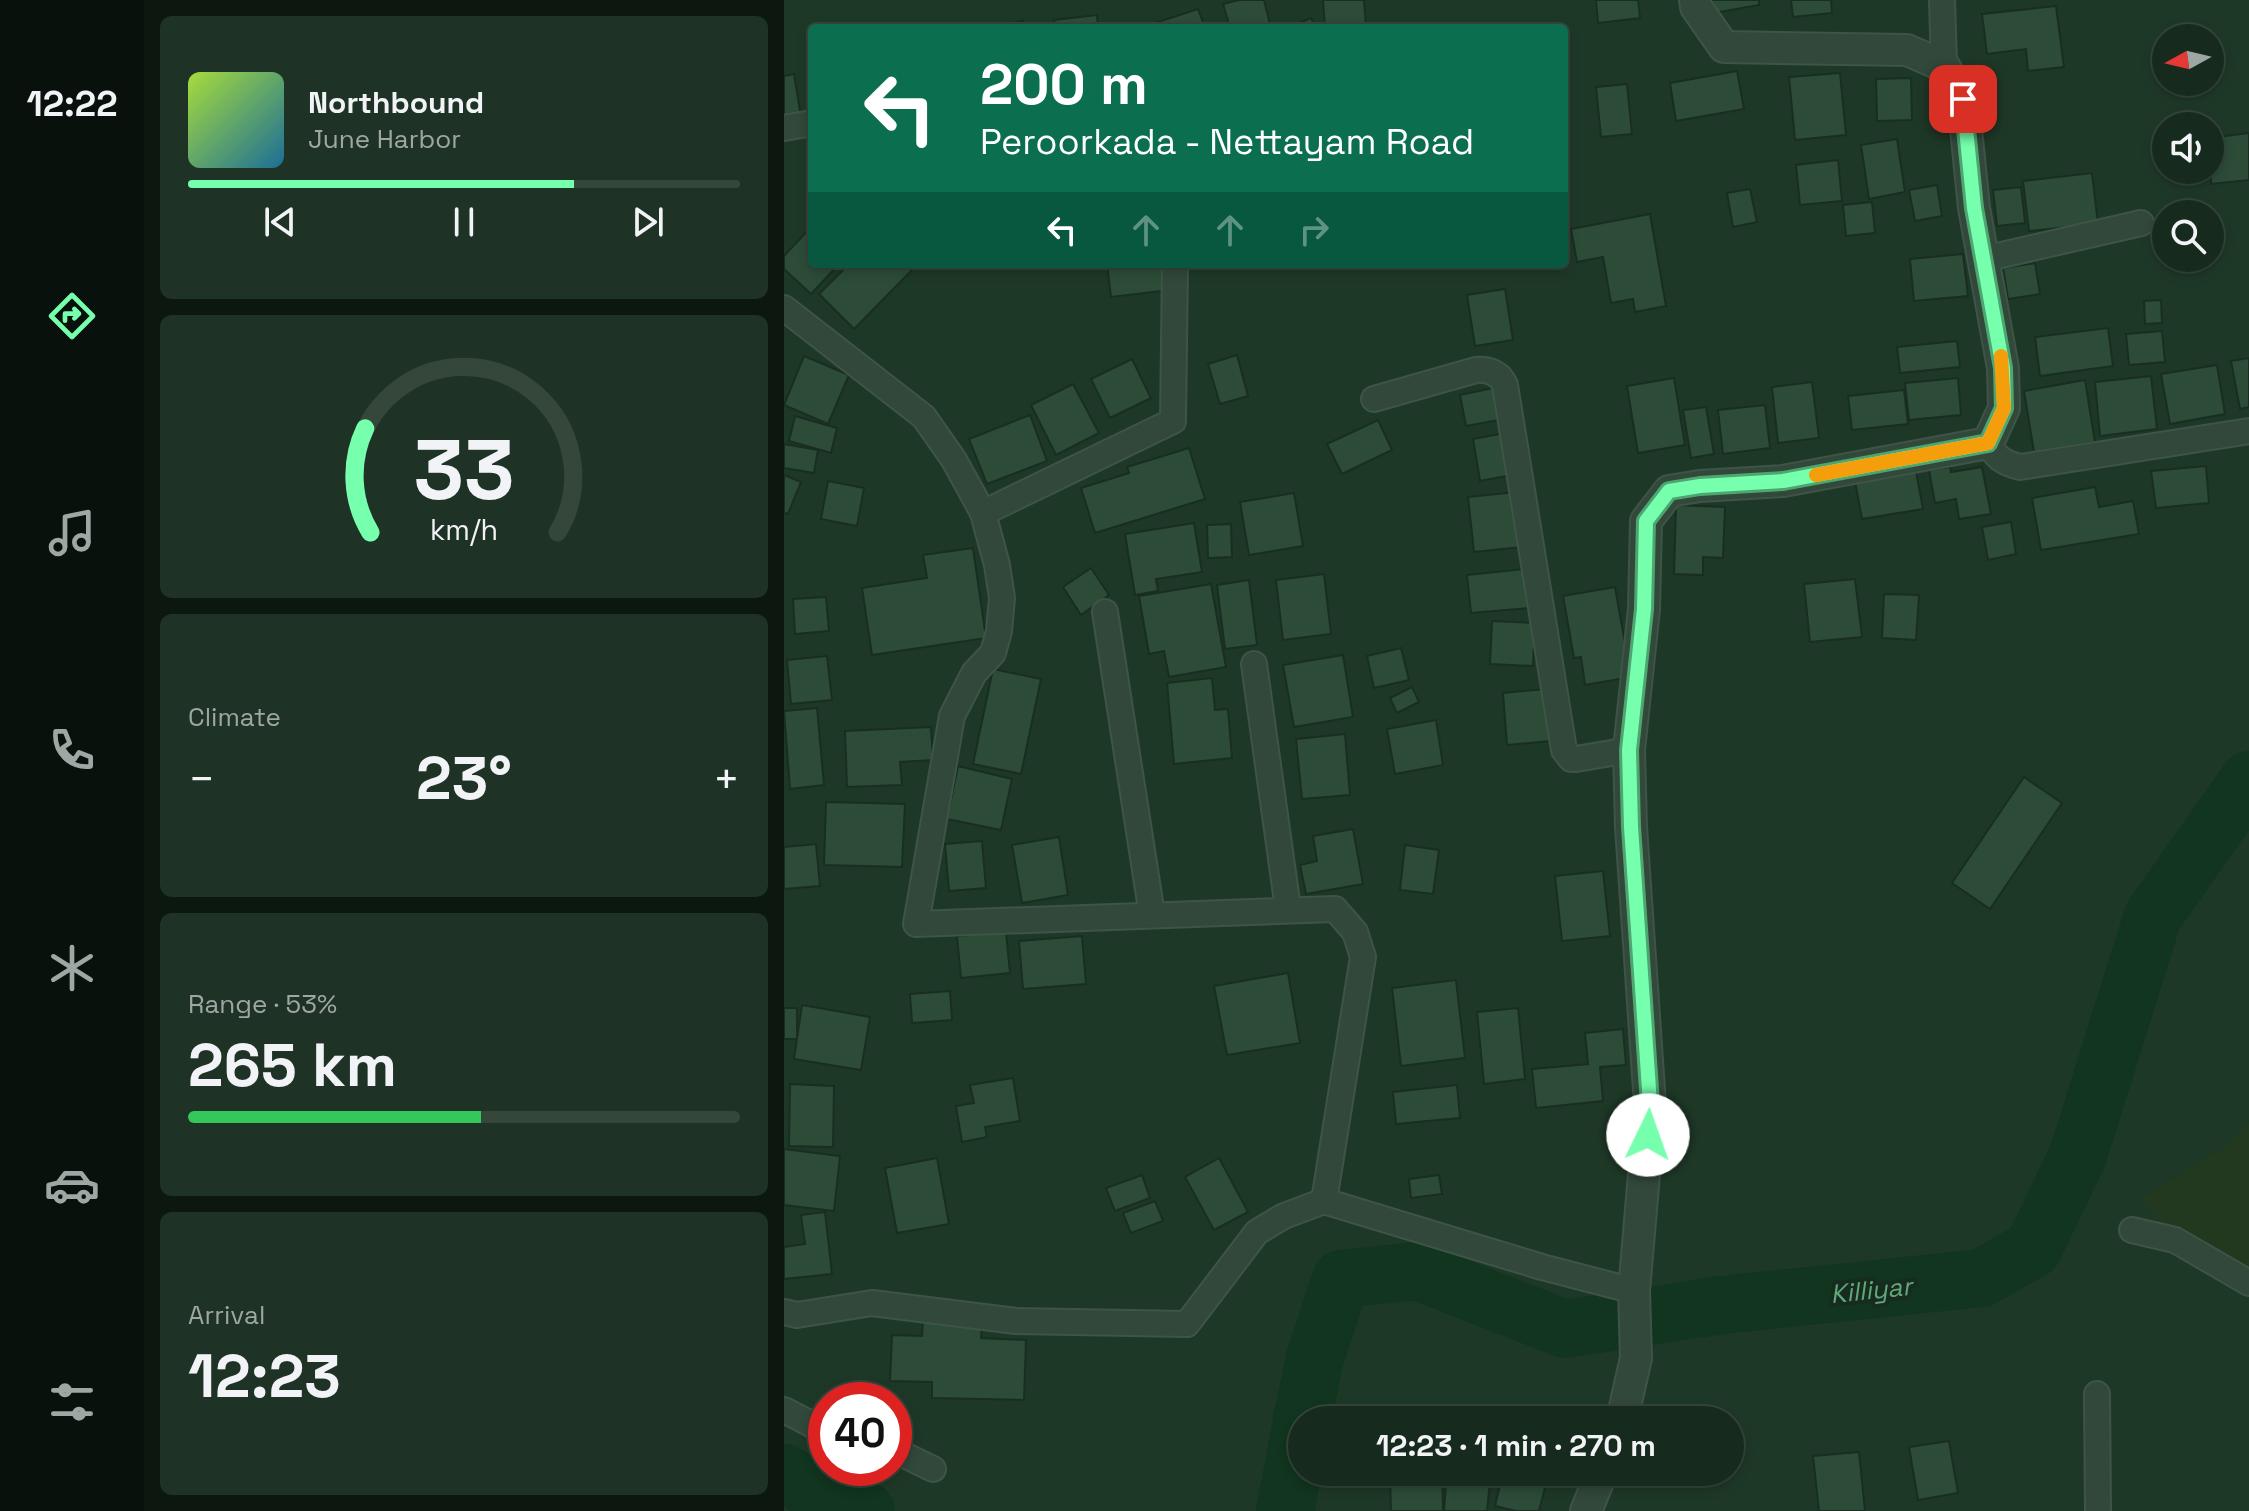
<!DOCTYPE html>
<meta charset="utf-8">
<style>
body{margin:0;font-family:"Space Grotesk",sans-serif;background:#1f3226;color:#f1f3f6;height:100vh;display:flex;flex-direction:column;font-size:30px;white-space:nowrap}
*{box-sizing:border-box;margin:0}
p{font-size:26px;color:#9ea7a4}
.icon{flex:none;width:44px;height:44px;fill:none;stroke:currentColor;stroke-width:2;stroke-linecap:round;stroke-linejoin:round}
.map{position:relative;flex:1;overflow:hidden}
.drawer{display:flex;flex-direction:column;gap:16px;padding:16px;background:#0c1710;width:640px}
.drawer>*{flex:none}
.hud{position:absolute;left:24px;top:24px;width:760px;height:244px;border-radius:8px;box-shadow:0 4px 12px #0003,0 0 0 2px #35463b;background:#0b6e4f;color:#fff;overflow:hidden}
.needle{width:52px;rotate:262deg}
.controls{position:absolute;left:1368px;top:24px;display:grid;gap:16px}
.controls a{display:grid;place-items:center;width:72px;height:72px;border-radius:50%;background:#162a1d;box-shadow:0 4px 12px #0003,0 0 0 2px #35463b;font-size:40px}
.speed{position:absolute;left:24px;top:1382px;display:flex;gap:16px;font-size:40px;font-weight:700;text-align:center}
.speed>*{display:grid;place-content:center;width:104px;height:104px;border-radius:50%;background:#162a1d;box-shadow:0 4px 12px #0003,0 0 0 2px #35463b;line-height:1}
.speed .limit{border:12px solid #d22;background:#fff;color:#111}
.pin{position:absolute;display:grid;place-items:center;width:68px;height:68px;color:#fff;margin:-34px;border-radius:16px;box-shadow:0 4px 12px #0006}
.me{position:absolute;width:88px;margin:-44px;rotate:3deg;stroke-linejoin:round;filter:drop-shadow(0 0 6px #0008)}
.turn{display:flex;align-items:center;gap:28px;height:168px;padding:0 40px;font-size:36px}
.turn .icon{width:104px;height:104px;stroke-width:2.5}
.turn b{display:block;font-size:56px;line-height:68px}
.lanes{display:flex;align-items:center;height:76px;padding:0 40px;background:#0003;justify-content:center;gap:40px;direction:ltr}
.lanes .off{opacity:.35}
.big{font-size:60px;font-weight:600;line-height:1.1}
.drawer .card{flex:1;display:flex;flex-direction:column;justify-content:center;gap:12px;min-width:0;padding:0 28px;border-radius:12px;background:#1f3226}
.drawer .dial{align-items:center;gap:0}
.dial svg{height:208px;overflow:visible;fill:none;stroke:#35463b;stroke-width:7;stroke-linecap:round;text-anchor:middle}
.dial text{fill:#f1f3f6;stroke:none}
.song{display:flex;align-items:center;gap:24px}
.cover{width:96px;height:96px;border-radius:12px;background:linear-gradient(135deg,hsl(80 70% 55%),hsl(200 70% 35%))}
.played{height:8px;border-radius:4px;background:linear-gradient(90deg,#76ffad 70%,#35463b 70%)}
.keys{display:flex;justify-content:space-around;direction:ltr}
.heat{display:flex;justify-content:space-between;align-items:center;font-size:44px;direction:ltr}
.charge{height:12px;border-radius:6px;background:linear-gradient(90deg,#34c759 53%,#35463b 0)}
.trip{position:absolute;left:504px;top:1406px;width:456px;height:80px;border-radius:40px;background:#162a1d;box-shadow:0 4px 12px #0003,0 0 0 2px #35463b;font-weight:600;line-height:80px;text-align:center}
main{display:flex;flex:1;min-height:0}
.tab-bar{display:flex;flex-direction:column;width:144px;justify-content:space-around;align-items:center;background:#09110c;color:#9ea7a4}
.tab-bar .icon{width:56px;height:56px}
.tab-bar .on{color:#76ffad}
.tab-bar b{font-size:36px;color:#f1f3f6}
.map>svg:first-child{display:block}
</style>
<main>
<nav class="tab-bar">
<b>12:22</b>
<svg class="icon on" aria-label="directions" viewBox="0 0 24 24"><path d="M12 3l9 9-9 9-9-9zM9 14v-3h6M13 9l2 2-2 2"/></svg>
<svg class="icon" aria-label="music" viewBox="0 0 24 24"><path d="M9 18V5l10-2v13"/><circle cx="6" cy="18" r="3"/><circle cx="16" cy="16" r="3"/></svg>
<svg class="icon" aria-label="phone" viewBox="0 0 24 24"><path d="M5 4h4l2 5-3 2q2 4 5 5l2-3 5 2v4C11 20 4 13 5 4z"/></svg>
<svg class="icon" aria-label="climate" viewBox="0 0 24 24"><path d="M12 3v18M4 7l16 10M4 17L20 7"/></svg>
<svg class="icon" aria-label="car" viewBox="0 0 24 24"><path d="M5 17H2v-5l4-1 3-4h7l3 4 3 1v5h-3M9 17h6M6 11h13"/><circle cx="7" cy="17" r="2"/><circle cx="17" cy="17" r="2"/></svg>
<svg class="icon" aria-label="filters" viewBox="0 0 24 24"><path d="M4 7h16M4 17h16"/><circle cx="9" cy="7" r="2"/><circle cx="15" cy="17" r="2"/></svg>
</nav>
<section class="drawer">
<div class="card">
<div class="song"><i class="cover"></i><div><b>Northbound</b><p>June Harbor</p></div></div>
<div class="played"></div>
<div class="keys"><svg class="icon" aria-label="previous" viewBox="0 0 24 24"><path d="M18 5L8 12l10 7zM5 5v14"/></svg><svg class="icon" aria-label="pause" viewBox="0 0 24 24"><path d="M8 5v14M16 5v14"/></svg><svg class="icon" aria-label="next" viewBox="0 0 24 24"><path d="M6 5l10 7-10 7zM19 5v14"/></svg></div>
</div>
<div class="card dial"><svg viewBox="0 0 100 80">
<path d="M14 69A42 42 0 1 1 86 69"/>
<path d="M14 69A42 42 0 0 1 12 29" stroke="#76ffad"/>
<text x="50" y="56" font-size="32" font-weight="700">33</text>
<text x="50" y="72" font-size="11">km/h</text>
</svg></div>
<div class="card"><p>Climate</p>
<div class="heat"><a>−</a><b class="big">23°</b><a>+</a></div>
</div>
<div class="card"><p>Range · 53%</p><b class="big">265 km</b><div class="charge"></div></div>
<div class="card"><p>Arrival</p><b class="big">12:23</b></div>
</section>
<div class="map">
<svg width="1465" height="1511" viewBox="0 0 1465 1511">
<rect width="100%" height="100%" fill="#1e3827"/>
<polygon fill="#22391f" points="1465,1121 1465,1298 1394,1246 1358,1198 1445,1144"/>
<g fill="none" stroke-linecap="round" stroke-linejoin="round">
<g stroke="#11351f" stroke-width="58">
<polyline points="518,1420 531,1358 557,1279 633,1271 781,1329 938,1305 1198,1278 1249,1249 1294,1155 1369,916 1465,780"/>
<polyline points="0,1473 55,1507 82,1511"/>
<polyline points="501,1511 518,1423"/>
</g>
</g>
<g fill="#2c4c38" stroke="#192e21" stroke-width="2">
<polygon points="455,0 480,0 487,28 446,28 439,4"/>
<polygon points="539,0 580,0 582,28 541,28"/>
<polygon points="812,0 854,0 856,18 814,23"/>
<polygon points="922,0 975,0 975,5 924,14"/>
<polygon points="1007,0 1047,0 1048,13 1009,17"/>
<polygon points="1272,6 1280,67 1244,71 1242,49 1203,54 1198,14"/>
<polygon points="414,9 421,28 369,28 368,24"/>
<polygon points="313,15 314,28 271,28 270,20"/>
<polygon points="527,18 531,28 505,28"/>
<polygon points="239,21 240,28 200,28"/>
<polygon points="953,71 960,109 892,121 886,83"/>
<polygon points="1056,73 1062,135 1011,140 1005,77"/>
<polygon points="10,74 17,117 0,119 0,76"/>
<polygon points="1127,78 1128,120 1093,121 1092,79"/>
<polygon points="843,84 848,134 817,137 812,87"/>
<polygon points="1465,133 1465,180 1427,184 1426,138"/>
<polygon points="1113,139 1121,192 1085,199 1077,145"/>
<polygon points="1054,160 1058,201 1016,205 1012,165"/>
<polygon points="1308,173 1314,224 1245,231 1239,181"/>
<polygon points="1153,185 1158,216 1131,221 1125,190"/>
<polygon points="1237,187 1241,223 1213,226 1209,190"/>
<polygon points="966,189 973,222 949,227 943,193"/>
<polygon points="1088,202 1091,233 1062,236 1059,205"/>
<polygon points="866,214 882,306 851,312 849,299 827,303 819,257 793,262 787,229"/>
<polygon points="780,222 784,259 780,259"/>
<polygon points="28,226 28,264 55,264 27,294 0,269 0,256"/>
<polygon points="1179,254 1184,296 1130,301 1126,259"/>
<polygon points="1251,263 1256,294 1224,299 1219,268"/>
<polygon points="65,264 122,264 128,270 70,329 35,294"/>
<polygon points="323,264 384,264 386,290 327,297"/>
<polygon points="721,289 729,340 691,346 683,295"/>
<polygon points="1377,300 1378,323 1361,324 1360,301"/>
<polygon points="1324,328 1329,366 1256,376 1251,337"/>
<polygon points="1378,331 1381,362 1345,365 1342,334"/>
<polygon points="1173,341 1176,367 1116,373 1113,347"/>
<polygon points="453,355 464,396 436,404 424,364"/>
<polygon points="20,356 65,375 44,424 0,405"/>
<polygon points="1465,358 1465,407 1456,409 1447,361"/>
<polygon points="348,359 367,398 326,418 307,379"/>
<polygon points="1433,365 1441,414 1386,424 1377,374"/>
<polygon points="1367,376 1373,429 1316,436 1311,382"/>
<polygon points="890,378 901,445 854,453 843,386"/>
<polygon points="1174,378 1177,415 1125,420 1121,383"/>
<polygon points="1301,380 1311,442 1250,452 1240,391"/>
<polygon points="1028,382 1035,438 994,443 988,387"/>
<polygon points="289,384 315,433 272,455 247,405"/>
<polygon points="714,387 720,419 682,426 676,395"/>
<polygon points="1120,390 1124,424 1068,430 1064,396"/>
<polygon points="981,405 986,448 939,454 934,410"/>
<polygon points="922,407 930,454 907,458 899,410"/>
<polygon points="246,415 263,461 203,484 185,439"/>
<polygon points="11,416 53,428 47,453 5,441"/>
<polygon points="594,420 608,450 558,474 543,444"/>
<polygon points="721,433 728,475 696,481 689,439"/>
<polygon points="0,444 34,450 30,473 0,468"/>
<polygon points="405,448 421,499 311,533 297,488 345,473 343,467"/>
<polygon points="1131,466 1139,509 1078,519 1070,476"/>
<polygon points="1422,466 1425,503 1372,508 1367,471"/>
<polygon points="1166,467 1167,472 1198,467 1207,514 1175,519 1172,499 1151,503 1145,470"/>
<polygon points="0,475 17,482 4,514 0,513"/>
<polygon points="44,481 80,488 73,526 37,519"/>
<polygon points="1311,487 1315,507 1349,501 1355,534 1257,550 1248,498"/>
<polygon points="733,492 738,547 690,552 684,497"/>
<polygon points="510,493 519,546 465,555 456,502"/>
<polygon points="892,505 941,507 939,558 919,557 919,575 890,574"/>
<polygon points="1227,522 1232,554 1204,560 1198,527"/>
<polygon points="410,523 418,572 372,579 374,591 351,595 341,534"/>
<polygon points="447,524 448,557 424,558 423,525"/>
<polygon points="189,548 202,638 88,655 78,588 143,578 139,555"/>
<polygon points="307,568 325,595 297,615 279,587"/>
<polygon points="740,569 744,608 687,613 683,575"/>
<polygon points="540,574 547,634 499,640 492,580"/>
<polygon points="1071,579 1078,637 1026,642 1020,584"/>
<polygon points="465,580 473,645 441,649 433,585"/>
<polygon points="427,584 442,667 385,677 380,651 365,654 355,596"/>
<polygon points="831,587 847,677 801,685 797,657 790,658 779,596"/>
<polygon points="1100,594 1135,595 1132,640 1098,638"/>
<polygon points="42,597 45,631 11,634 9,599"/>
<polygon points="708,621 751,623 749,666 706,664"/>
<polygon points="617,648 625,680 590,688 583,656"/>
<polygon points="559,655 569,717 510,727 499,665"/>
<polygon points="43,656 48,700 7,704 3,660"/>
<polygon points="209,669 257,679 237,774 189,764"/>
<polygon points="428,678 431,710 444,709 448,758 390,764 383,683"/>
<polygon points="628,687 635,702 613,713 606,698"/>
<polygon points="762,689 767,741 723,745 719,693"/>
<polygon points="33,708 40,785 6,789 0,711"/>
<polygon points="652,720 659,765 611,774 603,729"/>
<polygon points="147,727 149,760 116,762 118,785 63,787 61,731"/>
<polygon points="561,734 566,795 518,799 512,739"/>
<polygon points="174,766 228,779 217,830 163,819"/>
<polygon points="1240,777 1278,803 1206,909 1168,883"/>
<polygon points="42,802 121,804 118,867 40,865"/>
<polygon points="569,829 579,884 522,894 516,865 533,861 529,836"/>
<polygon points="275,837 284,895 238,903 228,845"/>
<polygon points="198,841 202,888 165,891 161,844"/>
<polygon points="32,844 36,886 0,889 0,847"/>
<polygon points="621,845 655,850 649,894 616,890"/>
<polygon points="819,871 826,936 778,941 771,876"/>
<polygon points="222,932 226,973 177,978 173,936"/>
<polygon points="298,936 302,984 239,989 235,941"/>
<polygon points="504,973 516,1043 443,1055 430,986"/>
<polygon points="672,980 681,1058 617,1066 608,988"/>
<polygon points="166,991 168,1020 128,1023 126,994"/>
<polygon points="18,1005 86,1017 77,1070 10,1059"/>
<rect x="0" y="1008" width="13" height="31"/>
<polygon points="734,1008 741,1079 700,1084 693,1012"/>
<polygon points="839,1029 842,1065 816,1067 819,1101 752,1108 748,1069 804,1064 801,1033"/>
<polygon points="229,1078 236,1121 201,1127 203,1137 178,1142 172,1106 190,1103 186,1085"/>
<polygon points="6,1084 50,1086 49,1147 5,1146"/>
<polygon points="673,1085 676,1118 612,1124 609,1092"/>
<polygon points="0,1149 56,1156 50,1211 0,1205"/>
<polygon points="153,1158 165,1224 113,1233 101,1168"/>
<polygon points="435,1158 464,1212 430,1230 401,1177"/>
<polygon points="358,1175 366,1198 331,1211 322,1188"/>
<polygon points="655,1175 658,1194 627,1198 625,1179"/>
<polygon points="371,1201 379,1221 347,1233 339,1213"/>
<polygon points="41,1212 48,1274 0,1279 0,1247 21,1244 17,1215"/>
<polygon points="139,1320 198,1322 197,1338 242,1340 240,1400 148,1398 148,1382 106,1381 108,1335 138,1336"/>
<polygon points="1165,1441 1174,1493 1134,1500 1125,1447"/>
<polygon points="1075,1452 1081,1511 1035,1511 1029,1456"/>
<polygon points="606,1472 658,1472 659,1511 607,1511"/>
<polygon points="663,1472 707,1472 703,1511 660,1511"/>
<polygon points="719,1472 765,1472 755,1511 732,1511 711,1506"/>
</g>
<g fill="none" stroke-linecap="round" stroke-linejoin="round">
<g stroke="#3e5446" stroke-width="28">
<g id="minor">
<polyline points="1158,0 1160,66"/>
<polyline points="0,128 28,123"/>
<polyline points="1200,259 1357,223"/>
<polyline points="391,264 389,421 199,513 213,565 218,598 215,631 209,653 190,673 168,716 132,924 551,909 571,932 579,957 540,1201 758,1267 850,1291"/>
<polyline points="0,308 140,417 170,460 199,513"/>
<path d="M590 399 692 370C705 369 716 373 721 385L780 750 787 759H792L845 750"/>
<path d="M1204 443C1212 458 1220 463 1236 467L1465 431"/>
<polyline points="321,612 368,915"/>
<polyline points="470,664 504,909"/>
<polyline points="1348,1230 1391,1240 1465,1283"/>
<polyline points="0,1312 13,1315 88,1303 232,1321 403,1324 473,1232 500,1216 540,1201"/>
<polyline points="1313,1394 1314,1511"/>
<polyline points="0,1410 42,1432"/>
<polyline points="110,1450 149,1469"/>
</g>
</g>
<g stroke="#3e5446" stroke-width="34">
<g id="tertiary">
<polyline points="838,1420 852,1358 850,1291 866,1104 847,827 845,750 860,609 862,521 885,491 916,486 999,481 1204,443 1220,408 1219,368 1190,208 1179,99 1160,66 1123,50 940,47 912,7 911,0"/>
<polyline points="802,1511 818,1472"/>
</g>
</g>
<use href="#minor" stroke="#31483a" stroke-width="24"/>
<use href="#tertiary" stroke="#31483a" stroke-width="30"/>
</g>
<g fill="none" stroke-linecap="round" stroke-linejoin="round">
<g stroke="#4da670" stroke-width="20">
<polyline id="route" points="864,1135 866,1104 847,827 845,750 860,609 862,521 885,491 916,486 999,481 1204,443 1220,408 1219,368 1190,208 1179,99"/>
</g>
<use href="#route" stroke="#76ffad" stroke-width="14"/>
<polyline stroke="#f59e0b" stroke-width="14" points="1032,475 1204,443 1220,408 1217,356"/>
</g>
<g text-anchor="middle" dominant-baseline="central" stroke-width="8" stroke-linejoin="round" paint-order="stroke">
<g font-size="26" font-style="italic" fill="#60a87a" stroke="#172c1f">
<text transform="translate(1087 1290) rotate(-6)">Killiyar</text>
</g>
</g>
</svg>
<div class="controls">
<a><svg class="needle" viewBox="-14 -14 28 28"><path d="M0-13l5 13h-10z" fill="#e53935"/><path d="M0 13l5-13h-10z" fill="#9ea7a4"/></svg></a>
<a><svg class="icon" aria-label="sound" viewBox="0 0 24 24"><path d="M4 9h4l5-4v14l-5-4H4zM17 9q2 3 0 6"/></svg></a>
<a><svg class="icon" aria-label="search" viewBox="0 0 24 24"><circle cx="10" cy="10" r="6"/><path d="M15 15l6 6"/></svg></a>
</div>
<div class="speed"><div class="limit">40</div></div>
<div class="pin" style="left:1179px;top:99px;background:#d93025"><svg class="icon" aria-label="arrive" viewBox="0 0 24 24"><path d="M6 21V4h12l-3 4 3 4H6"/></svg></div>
<svg class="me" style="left:864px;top:1135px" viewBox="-20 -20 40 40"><circle r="19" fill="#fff"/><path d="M0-13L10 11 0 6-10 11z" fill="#76ffad"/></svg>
<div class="trip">12:23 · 1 min · 270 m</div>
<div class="hud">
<div class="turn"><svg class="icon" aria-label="left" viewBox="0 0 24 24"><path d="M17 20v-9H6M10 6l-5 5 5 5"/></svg><div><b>200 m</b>Peroorkada - Nettayam Road</div></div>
<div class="lanes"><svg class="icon" aria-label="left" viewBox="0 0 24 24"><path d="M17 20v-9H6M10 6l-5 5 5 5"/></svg><svg class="icon off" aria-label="ahead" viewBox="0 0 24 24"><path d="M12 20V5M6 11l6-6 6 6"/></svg><svg class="icon off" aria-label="ahead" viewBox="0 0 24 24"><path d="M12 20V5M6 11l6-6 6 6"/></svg><svg class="icon off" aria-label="right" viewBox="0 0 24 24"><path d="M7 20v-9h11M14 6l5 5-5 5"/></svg></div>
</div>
</div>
</main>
